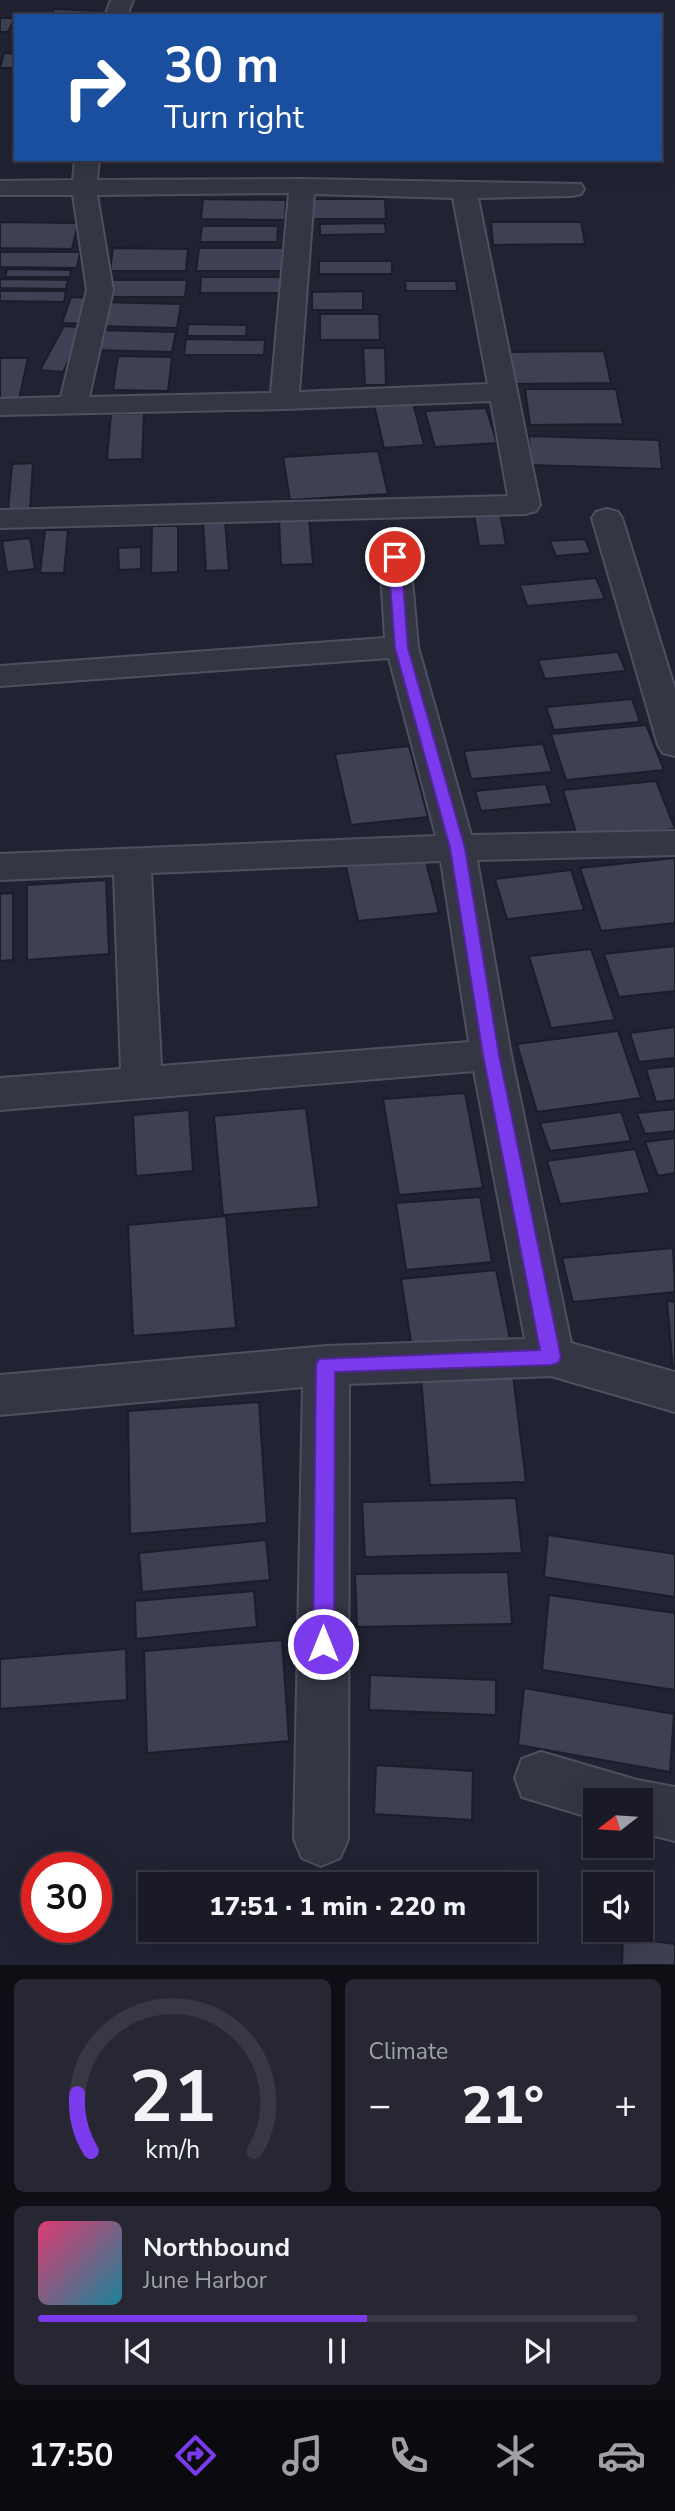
<!DOCTYPE html>
<meta charset="utf-8">
<style>
body{margin:0;font-family:"Nunito Sans",sans-serif;background:#262732;color:#f1f3f6;height:100vh;display:flex;flex-direction:column;font-size:26px;white-space:nowrap}
*{box-sizing:border-box;margin:0}
p{font-size:23px;color:#9fa1a7}
.icon{flex:none;width:38px;height:38px;fill:none;stroke:currentColor;stroke-width:2;stroke-linecap:round;stroke-linejoin:round}
.map{position:relative;height:1965px;overflow:hidden}
.side{display:flex;flex-direction:column;gap:14px;padding:14px;background:#0e0e15;flex:1}
.side>*{flex:none}
.guide{position:absolute;left:14px;top:14px;width:648px;height:147px;border-radius:0px;box-shadow:0 7px 28px #0002,0 0 0 2px #373843;background:#1a4fa0;color:#fff;overflow:hidden}
.needle{width:46px;rotate:253deg}
.fabs{position:absolute;left:583px;top:1788px;display:grid;gap:14px}
.fabs a{display:grid;place-items:center;width:70px;height:70px;border-radius:0px;background:#191a26;box-shadow:0 7px 28px #0002,0 0 0 2px #373843;font-size:35px}
.speed{position:absolute;left:21px;top:1852px;display:flex;gap:14px;font-size:35px;font-weight:700;text-align:center}
.speed>*{display:grid;place-content:center;width:91px;height:91px;border-radius:50%;background:#191a26;box-shadow:0 7px 28px #0002,0 0 0 2px #373843;line-height:1}
.speed .limit{border:10px solid #d22;background:#fff;color:#111}
.pin{position:absolute;display:grid;place-items:center;width:60px;height:60px;color:#fff;margin:-30px;border:4px solid #fff;border-radius:50%;box-shadow:0 2px 7px #0007}
.me{position:absolute;width:77px;margin:-38px;rotate:0deg;stroke-linejoin:round;filter:drop-shadow(0 0 5px #0008)}
.turn{display:flex;align-items:center;gap:24px;height:147px;padding:0 35px;font-size:32px}
.turn .icon{width:91px;height:91px;stroke-width:2.5}
.turn b{display:block;font-size:49px;line-height:60px}
.big{font-size:52px;font-weight:800;line-height:1.1}
.side .tile{flex:1;display:flex;flex-direction:column;justify-content:center;gap:10px;min-width:0;padding:0 24px;border-radius:10px;background:#262732}
.side .dial{align-items:center;gap:0}
.dial svg{height:182px;overflow:visible;fill:none;stroke:#373843;stroke-width:7;stroke-linecap:round;text-anchor:middle}
.dial text{fill:#f1f3f6;stroke:none}
.song{display:flex;align-items:center;gap:21px}
.cover{width:84px;height:84px;border-radius:10px;background:linear-gradient(135deg,hsl(340 70% 55%),hsl(190 70% 35%))}
.played{height:7px;border-radius:4px;background:linear-gradient(90deg,#7c3aed 55%,#373843 55%)}
.keys{display:flex;justify-content:space-around;direction:ltr}
.heat{display:flex;justify-content:space-between;align-items:center;font-size:38px;direction:ltr}
.side .tiles{flex:1;display:grid;gap:14px;grid-template-columns:1fr 1fr}
.tile:last-child{grid-column:span 2}
.trip{position:absolute;left:138px;top:1872px;width:399px;height:70px;border-radius:0px;background:#191a26;box-shadow:0 7px 28px #0002,0 0 0 2px #373843;font-weight:800;line-height:70px;text-align:center}
.dock{display:flex;height:112px;justify-content:space-around;align-items:center;background:#0a0a0f;color:#9fa1a7}
.dock .icon{width:49px;height:49px}
.dock .selected{color:#7c3aed}
.dock b{font-size:32px;color:#f1f3f6}
.map>svg:first-child{display:block}
</style>
<div class="map">
<svg width="675" height="1965" viewBox="0 0 675 1965">
<rect width="100%" height="100%" fill="#212333"/>
<g fill="#3e4054" stroke="#1c1d2b" stroke-width="2">
<polygon points="54,9 98,11 96,16 51,16"/>
<polygon points="0,18 15,18 8,32 0,32"/>
<polygon points="4,53 16,54 16,68 0,68"/>
<polygon points="203,199 286,200 285,220 201,219"/>
<polygon points="309,199 385,199 386,219 310,219"/>
<polygon points="0,222 78,223 72,249 0,248"/>
<polygon points="491,222 581,222 585,244 493,245"/>
<polygon points="385,223 386,234 320,235 320,224"/>
<polygon points="202,226 278,226 277,242 200,242"/>
<polygon points="113,248 188,249 186,271 110,271"/>
<polygon points="199,248 283,248 282,271 196,271"/>
<polygon points="0,252 80,252 77,268 0,267"/>
<rect x="319" y="261" width="73" height="13"/>
<polygon points="7,269 71,270 70,277 5,277"/>
<polygon points="201,277 281,277 281,293 200,293"/>
<polygon points="0,279 68,280 66,289 0,288"/>
<polygon points="105,280 187,280 185,297 102,297"/>
<polygon points="405,281 456,281 457,291 406,291"/>
<polygon points="0,291 66,291 64,302 0,301"/>
<polygon points="363,291 363,310 312,310 312,292"/>
<polygon points="71,297 95,298 86,324 62,323"/>
<polygon points="101,302 181,304 177,328 95,326"/>
<polygon points="320,314 379,314 380,340 320,340"/>
<polygon points="188,324 247,325 246,336 187,336"/>
<polygon points="64,326 85,328 63,372 40,370"/>
<polygon points="97,330 176,332 172,352 92,350"/>
<polygon points="186,339 265,340 264,355 184,355"/>
<polygon points="363,348 385,348 386,385 365,385"/>
<polygon points="604,351 611,383 510,384 506,352"/>
<polygon points="118,356 172,357 168,391 113,390"/>
<polygon points="0,358 28,358 19,399 0,399"/>
<polygon points="525,389 616,389 623,424 530,425"/>
<polygon points="413,403 424,445 384,448 374,405"/>
<polygon points="486,408 497,443 435,447 425,411"/>
<polygon points="144,413 142,459 107,460 111,414"/>
<polygon points="529,436 659,440 662,469 530,465"/>
<polygon points="378,451 388,494 290,500 283,457"/>
<polygon points="33,463 30,509 8,510 12,464"/>
<polygon points="500,513 506,545 479,546 474,514"/>
<polygon points="309,518 313,564 281,565 279,519"/>
<polygon points="203,520 225,520 229,570 206,571"/>
<polygon points="152,526 178,526 178,572 151,573"/>
<polygon points="45,530 68,530 64,573 40,573"/>
<polygon points="30,538 35,569 7,572 2,541"/>
<polygon points="585,539 591,553 556,556 550,541"/>
<polygon points="141,547 141,569 119,570 118,548"/>
<polygon points="596,578 605,599 527,606 520,585"/>
<polygon points="618,652 626,671 545,679 538,660"/>
<polygon points="632,699 640,722 554,730 546,707"/>
<polygon points="646,725 664,770 566,780 551,734"/>
<polygon points="543,744 552,772 471,779 464,751"/>
<polygon points="409,746 428,817 351,825 335,754"/>
<polygon points="656,781 675,829 578,839 563,790"/>
<polygon points="546,784 552,804 481,811 475,791"/>
<polygon points="425,858 439,913 358,921 346,866"/>
<polygon points="675,858 675,923 601,931 580,868"/>
<polygon points="571,870 584,910 507,919 495,879"/>
<polygon points="106,880 109,954 27,960 27,885"/>
<polygon points="13,893 13,960 0,961 0,894"/>
<polygon points="675,946 675,991 619,997 604,954"/>
<polygon points="591,949 615,1020 551,1028 529,956"/>
<polygon points="675,1027 675,1058 639,1062 630,1033"/>
<polygon points="618,1031 641,1098 537,1112 517,1044"/>
<polygon points="675,1066 675,1100 656,1102 646,1069"/>
<polygon points="465,1093 483,1188 399,1195 383,1099"/>
<polygon points="306,1108 319,1207 223,1215 214,1116"/>
<polygon points="675,1109 675,1131 645,1134 637,1113"/>
<polygon points="189,1110 193,1171 136,1176 133,1115"/>
<polygon points="621,1112 631,1141 550,1151 540,1123"/>
<polygon points="675,1138 675,1173 658,1176 645,1142"/>
<polygon points="635,1149 650,1193 560,1204 547,1161"/>
<polygon points="480,1197 492,1262 406,1270 396,1203"/>
<polygon points="226,1216 236,1328 133,1336 128,1225"/>
<polygon points="673,1248 675,1292 573,1302 562,1258"/>
<polygon points="496,1270 510,1339 412,1348 401,1279"/>
<polygon points="667,1301 675,1302 675,1382 674,1382"/>
<polygon points="513,1375 526,1482 430,1485 421,1378"/>
<polygon points="259,1402 267,1523 130,1534 128,1411"/>
<polygon points="516,1498 522,1553 365,1557 362,1502"/>
<polygon points="548,1535 675,1554 675,1597 544,1577"/>
<polygon points="266,1540 270,1580 142,1592 139,1553"/>
<polygon points="508,1572 512,1624 357,1627 355,1574"/>
<polygon points="254,1591 257,1627 136,1639 135,1601"/>
<polygon points="549,1595 675,1613 675,1690 542,1670"/>
<polygon points="282,1640 289,1741 147,1753 144,1651"/>
<polygon points="126,1649 127,1700 0,1709 0,1659"/>
<polygon points="370,1675 496,1680 496,1715 369,1710"/>
<polygon points="524,1688 674,1714 670,1772 518,1745"/>
<polygon points="376,1765 473,1771 472,1820 374,1814"/>
<polygon points="623,1937 675,1944 675,1965 622,1965"/>
</g>
<g fill="none" stroke-linecap="round" stroke-linejoin="round">
<g stroke="#4f505f" stroke-width="4">
<g id="minor">
<polygon points="111,0 133,0 127,16 105,16"/>
<path d="M75 159H99L97 180 302 179 581 184 584 189 581 194 572 196 478 198 540 505 536 511 525 514 0 528V510L508 496 491 401 284 409 0 415V399L61 397 87 290 73 195H0V181L73 180ZM289 193 271 393 89 397 113 290 97 195ZM314 194 453 198 488 384 299 392Z"/>
<polygon points="607,509 618,512 622,518 675,689 675,756 663,753 658,745 592,518 596,512"/>
<path d="M395 548 406 550 410 557 418 647 471 835 675 831V855L477 860 511 1055 571 1343 675 1372V1412L551 1376 349 1384 348 1839 340 1858 321 1866 302 1858 294 1839 303 1387 0 1415V1375L326 1346 525 1339 474 1071 0 1110V1078L121 1069 114 875 0 880V854L436 836 389 658 0 686V666L385 638 380 557 384 550ZM441 861 469 1042 161 1066 151 873Z"/>
<polygon points="541,1752 637,1780 675,1787 675,1841 640,1832 640,1801 595,1801 595,1819 522,1797 515,1778 522,1759"/>
</g>
</g>
<use href="#minor" fill="#343644" fill-rule="evenodd"/>
</g>
<polygon fill="#7c3aed" stroke="#51269a" stroke-width="2" points="395,554 401,557 408,648 465,848 499,1055 561,1357 558,1363 551,1365 335,1372 334,1644 331,1651 323,1654 316,1651 313,1644 316,1365 319,1359 540,1350 483,1055 450,848 395,648 388,557"/>
</svg>
<div class="fabs">
<a><svg class="needle" viewBox="-14 -14 28 28"><path d="M0-13l5 13h-10z" fill="#e53935"/><path d="M0 13l5-13h-10z" fill="#9fa1a7"/></svg></a>
<a><svg class="icon" aria-label="sound" viewBox="0 0 24 24"><path d="M4 9h4l5-4v14l-5-4H4zM17 9q2 3 0 6"/></svg></a>
</div>
<div class="speed"><div class="limit">30</div></div>
<div class="pin" style="left:395px;top:557px;background:#d93025"><svg class="icon" aria-label="arrive" viewBox="0 0 24 24"><path d="M6 21V4h12l-3 4 3 4H6"/></svg></div>
<svg class="me" style="left:323px;top:1644px" viewBox="-20 -20 40 40"><circle r="17" fill="#7c3aed" stroke="#fff" stroke-width="3"/><path d="M0-11L8 9 0 5-8 9z" fill="#fff"/></svg>
<div class="trip">17:51 · 1 min · 220 m</div>
<div class="guide">
<div class="turn"><svg class="icon" aria-label="right" viewBox="0 0 24 24"><path d="M7 20v-9h11M14 6l5 5-5 5"/></svg><div><b>30 m</b>Turn right</div></div>
</div>
</div>
<section class="side">
<div class="tiles">
<div class="tile dial"><svg viewBox="0 0 100 80">
<path d="M14 69A42 42 0 1 1 86 69"/>
<path d="M14 69A42 42 0 0 1 8 44" stroke="#7c3aed"/>
<text x="50" y="56" font-size="32" font-weight="700">21</text>
<text x="50" y="72" font-size="11">km/h</text>
</svg></div>
<div class="tile"><p>Climate</p>
<div class="heat"><a>−</a><b class="big">21°</b><a>+</a></div>
</div>
<div class="tile">
<div class="song"><i class="cover"></i><div><b>Northbound</b><p>June Harbor</p></div></div>
<div class="played"></div>
<div class="keys"><svg class="icon" aria-label="previous" viewBox="0 0 24 24"><path d="M18 5L8 12l10 7zM5 5v14"/></svg><svg class="icon" aria-label="pause" viewBox="0 0 24 24"><path d="M8 5v14M16 5v14"/></svg><svg class="icon" aria-label="next" viewBox="0 0 24 24"><path d="M6 5l10 7-10 7zM19 5v14"/></svg></div>
</div>
</div>
</section>
<nav class="dock">
<b>17:50</b>
<svg class="icon selected" aria-label="directions" viewBox="0 0 24 24"><path d="M12 3l9 9-9 9-9-9zM9 14v-3h6M13 9l2 2-2 2"/></svg>
<svg class="icon" aria-label="music" viewBox="0 0 24 24"><path d="M9 18V5l10-2v13"/><circle cx="6" cy="18" r="3"/><circle cx="16" cy="16" r="3"/></svg>
<svg class="icon" aria-label="phone" viewBox="0 0 24 24"><path d="M5 4h4l2 5-3 2q2 4 5 5l2-3 5 2v4C11 20 4 13 5 4z"/></svg>
<svg class="icon" aria-label="climate" viewBox="0 0 24 24"><path d="M12 3v18M4 7l16 10M4 17L20 7"/></svg>
<svg class="icon" aria-label="car" viewBox="0 0 24 24"><path d="M5 17H2v-5l4-1 3-4h7l3 4 3 1v5h-3M9 17h6M6 11h13"/><circle cx="7" cy="17" r="2"/><circle cx="17" cy="17" r="2"/></svg>
</nav>
